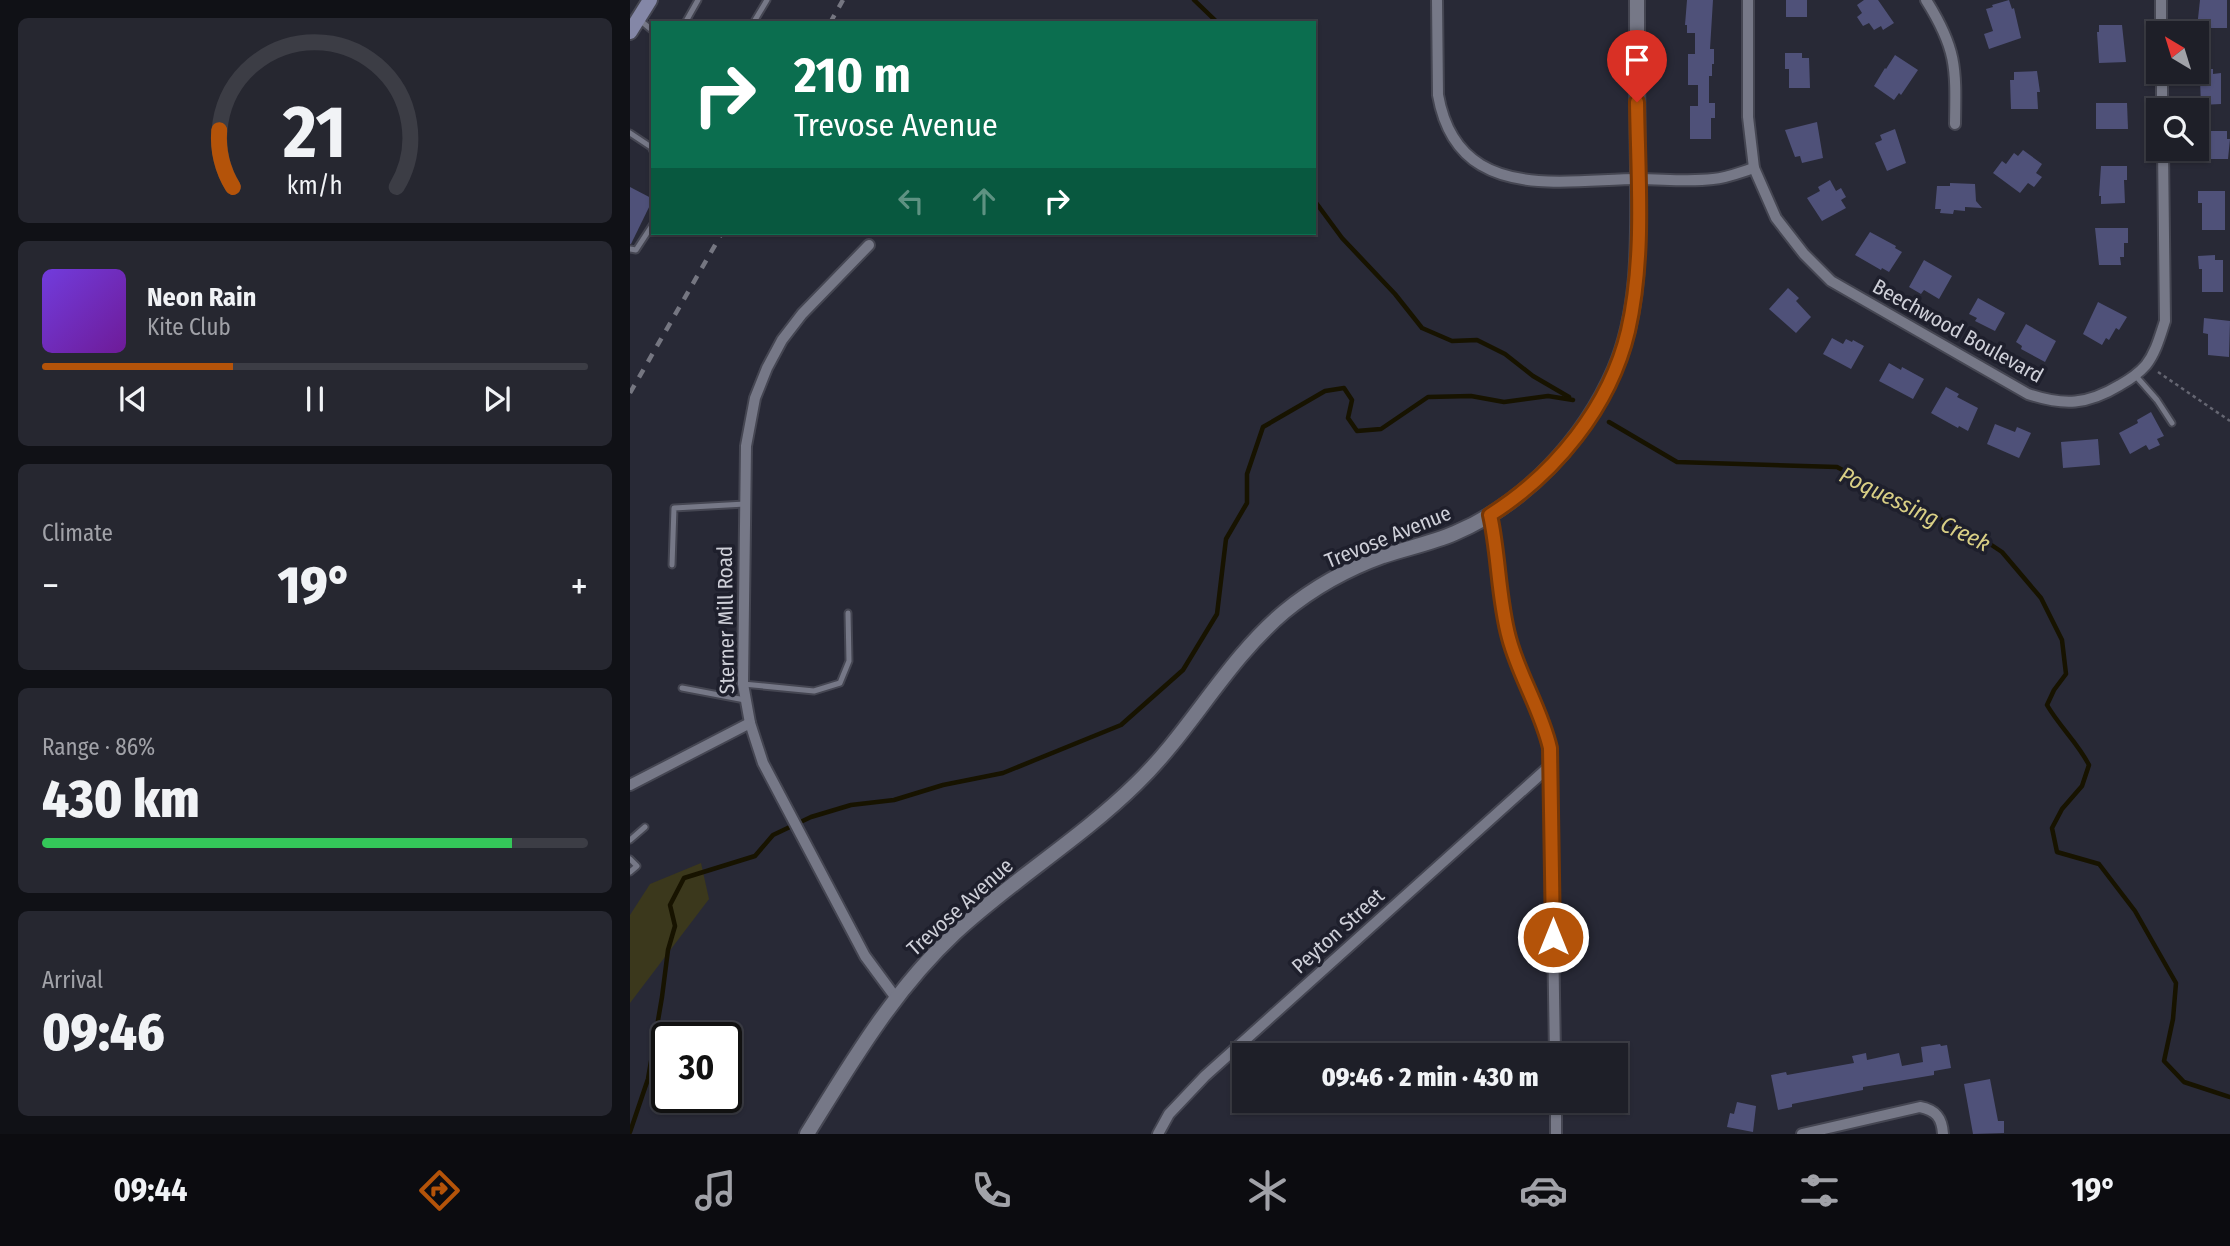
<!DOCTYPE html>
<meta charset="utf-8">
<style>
body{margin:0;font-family:"Fira Sans Condensed",sans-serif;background:#262730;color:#f1f3f6;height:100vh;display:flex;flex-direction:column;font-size:26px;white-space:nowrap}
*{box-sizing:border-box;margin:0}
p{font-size:23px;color:#a1a2a8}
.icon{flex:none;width:38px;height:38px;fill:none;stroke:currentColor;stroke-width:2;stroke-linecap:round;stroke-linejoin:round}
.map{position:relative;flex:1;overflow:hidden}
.details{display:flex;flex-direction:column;gap:18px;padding:18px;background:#101116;width:630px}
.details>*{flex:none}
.top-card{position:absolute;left:21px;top:21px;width:665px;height:214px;border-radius:0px;box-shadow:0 2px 5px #0004,0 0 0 2px #3c3d45;background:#0b6e4f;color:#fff;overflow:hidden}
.needle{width:46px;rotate:322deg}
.fabs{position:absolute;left:1516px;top:21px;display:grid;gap:14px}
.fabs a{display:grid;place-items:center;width:63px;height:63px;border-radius:0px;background:#1e1f28;box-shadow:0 2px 5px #0004,0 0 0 2px #3c3d45;font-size:35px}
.speed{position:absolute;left:21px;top:1022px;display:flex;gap:14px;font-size:35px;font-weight:700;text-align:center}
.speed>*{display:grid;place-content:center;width:91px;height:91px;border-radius:50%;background:#1e1f28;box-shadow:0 2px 5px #0004,0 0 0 2px #3c3d45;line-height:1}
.speed .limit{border:4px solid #111;border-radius:10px;background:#fff;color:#111}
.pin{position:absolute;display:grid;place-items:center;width:60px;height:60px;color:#fff;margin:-72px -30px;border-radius:50% 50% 50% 0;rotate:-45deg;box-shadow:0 0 7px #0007}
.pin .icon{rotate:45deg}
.me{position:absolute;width:77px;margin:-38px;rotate:0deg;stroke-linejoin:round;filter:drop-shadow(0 0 5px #0008)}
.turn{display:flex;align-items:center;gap:24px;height:147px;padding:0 28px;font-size:32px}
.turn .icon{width:91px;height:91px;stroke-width:2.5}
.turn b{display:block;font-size:49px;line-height:60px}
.lanes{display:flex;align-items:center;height:66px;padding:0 28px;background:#0003;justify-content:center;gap:35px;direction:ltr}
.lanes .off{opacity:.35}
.big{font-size:52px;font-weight:800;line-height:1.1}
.details .card{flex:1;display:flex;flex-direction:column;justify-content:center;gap:10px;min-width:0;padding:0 24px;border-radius:10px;background:#262730}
.details .dial{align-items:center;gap:0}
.dial svg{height:182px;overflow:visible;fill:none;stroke:#3c3d45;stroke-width:7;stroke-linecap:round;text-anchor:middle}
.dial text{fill:#f1f3f6;stroke:none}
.song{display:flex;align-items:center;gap:21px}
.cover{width:84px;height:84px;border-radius:10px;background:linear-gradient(135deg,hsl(260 70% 55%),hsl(280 70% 35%))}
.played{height:7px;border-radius:4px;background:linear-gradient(90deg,#b45309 35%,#3c3d45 35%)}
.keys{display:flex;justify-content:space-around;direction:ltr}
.heat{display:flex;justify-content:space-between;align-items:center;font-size:38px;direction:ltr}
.charge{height:10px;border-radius:5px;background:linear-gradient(90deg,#34c759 86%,#3c3d45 0)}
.trip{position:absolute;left:602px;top:1043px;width:396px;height:70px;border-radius:0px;background:#1e1f28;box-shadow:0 2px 5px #0004,0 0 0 2px #3c3d45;font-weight:800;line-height:70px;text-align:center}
.dock{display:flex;height:112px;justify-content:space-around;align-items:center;background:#0c0c10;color:#a1a2a8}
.dock .icon{width:49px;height:49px}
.dock .active{color:#b45309}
.dock b{font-size:32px;color:#f1f3f6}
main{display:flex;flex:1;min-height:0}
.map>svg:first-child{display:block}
</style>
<main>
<section class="details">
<div class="card dial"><svg viewBox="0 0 100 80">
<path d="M14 69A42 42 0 1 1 86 69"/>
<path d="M14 69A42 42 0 0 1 8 44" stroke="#b45309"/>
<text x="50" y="56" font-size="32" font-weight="700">21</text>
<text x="50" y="72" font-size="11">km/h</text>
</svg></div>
<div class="card">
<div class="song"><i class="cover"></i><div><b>Neon Rain</b><p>Kite Club</p></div></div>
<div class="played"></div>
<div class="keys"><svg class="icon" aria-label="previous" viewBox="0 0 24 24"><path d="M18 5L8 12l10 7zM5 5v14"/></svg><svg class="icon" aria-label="pause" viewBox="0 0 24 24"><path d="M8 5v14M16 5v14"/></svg><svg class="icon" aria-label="next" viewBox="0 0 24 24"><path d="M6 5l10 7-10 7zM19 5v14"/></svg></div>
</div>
<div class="card"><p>Climate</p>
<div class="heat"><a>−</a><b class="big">19°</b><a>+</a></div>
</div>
<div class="card"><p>Range · 86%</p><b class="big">430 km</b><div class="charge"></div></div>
<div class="card"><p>Arrival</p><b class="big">09:46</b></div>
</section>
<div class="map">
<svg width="1600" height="1134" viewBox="0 0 1600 1134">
<rect width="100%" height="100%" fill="#282936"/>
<polygon fill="#3b381c" points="71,863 79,899 0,1003 0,915 20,884"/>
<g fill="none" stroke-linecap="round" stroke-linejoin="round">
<g stroke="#171300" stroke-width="4.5">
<polyline points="564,0 588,23"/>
<polyline points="684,200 712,238 765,294 792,328 822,341 847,340 875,354 903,376 939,397"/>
<path d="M979 422 1047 462 1207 467 1260 495 1354 540 1372 552 1411 598 1432 640 1436 674 1424 690 1417 705C1429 726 1448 743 1459 765L1452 786 1432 809 1422 828 1427 852 1469 864 1505 911 1546 983 1543 1019 1534 1061 1554 1082 1600 1097"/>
<polyline points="0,1132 18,1079 32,997 38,950 45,926 40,905 54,878 125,856 143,835 181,817 221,805 264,800 313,785 373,773 491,725 553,670 587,614 596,539 617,503 617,474 633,427 695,391 714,388 722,400 718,418 727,431 751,429 798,397 841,396 874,402 918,396 943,400"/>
</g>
</g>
<g fill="#4f5179">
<polygon points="1057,0 1083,0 1080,49 1084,49 1084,64 1082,64 1082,76 1079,76 1079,103 1085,103 1085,118 1081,118 1081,139 1060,139 1060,106 1068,106 1068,85 1058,85 1058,54 1065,54 1065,33 1057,33 1057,25 1055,25"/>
<rect x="1156" y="0" width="21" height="17"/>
<polygon points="1234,0 1248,0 1264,23 1253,30 1251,26 1244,30 1239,23 1233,26 1227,17 1232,13 1227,5"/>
<polygon points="1379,0 1382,9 1384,8 1391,38 1359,49 1354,34 1363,31 1356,9 1363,7 1362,5"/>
<polygon points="1570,0 1597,0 1597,28 1567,28"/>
<polygon points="1469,25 1492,25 1496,62 1469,63 1467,32 1469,32"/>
<polygon points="1155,53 1172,53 1172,58 1179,58 1180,88 1159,88 1159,69 1155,69"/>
<polygon points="1265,55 1288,70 1271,95 1269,93 1264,100 1244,86 1255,68 1256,69"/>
<polygon points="1567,69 1583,69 1583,74 1591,73 1591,104 1571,105 1570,80 1567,80"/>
<polygon points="1407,71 1410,92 1407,92 1408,109 1381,109 1380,80 1384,80 1384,72"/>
<polygon points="1466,103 1497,103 1498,129 1466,129"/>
<polygon points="1187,122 1193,158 1172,163 1170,156 1165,157 1155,130"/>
<polygon points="1265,129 1276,163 1257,171 1245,143 1252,140 1250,135"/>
<polygon points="1568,131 1597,131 1597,139 1600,139 1598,159 1571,159"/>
<polygon points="1393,150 1412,164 1406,173 1412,177 1404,187 1398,183 1390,193 1363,173 1372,161 1376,164 1384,153 1388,156"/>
<polygon points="1471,166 1497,166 1497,180 1494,180 1495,203 1471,204 1471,196 1469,196"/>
<polygon points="1200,180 1206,191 1211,188 1216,197 1211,200 1216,208 1192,221 1177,198 1190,191 1188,187"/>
<polygon points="1320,183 1345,184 1346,201 1352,208 1335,207 1335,211 1324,210 1323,214 1310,213 1311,209 1305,209 1307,186 1320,186"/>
<polygon points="0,187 23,199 1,244 0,244"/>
<polygon points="1568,191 1595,191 1595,230 1572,230 1572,203 1568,203"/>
<polygon points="1465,228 1498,228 1498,243 1494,243 1494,257 1490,257 1491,265 1469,265"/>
<polygon points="1240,232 1266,246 1265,248 1272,252 1259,272 1252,268 1251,270 1225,255"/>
<polygon points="1585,255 1585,260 1593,260 1593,292 1572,292 1572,269 1569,269 1568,256"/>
<polygon points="1294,260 1322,276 1309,299 1294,290 1291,294 1279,287"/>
<polygon points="1158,288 1169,298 1166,301 1181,317 1166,333 1139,309"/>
<polygon points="1348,298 1375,313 1365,331 1345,321 1347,318 1339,314"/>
<polygon points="1468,302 1497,317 1489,330 1486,328 1479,340 1476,338 1472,345 1453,334"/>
<polygon points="1574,318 1600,321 1599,357 1578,355 1578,334 1573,333"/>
<polygon points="1396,324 1426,341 1415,362 1391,349 1392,346 1386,342"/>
<polygon points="1202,338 1213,344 1216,339 1222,342 1223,340 1234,346 1221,369 1193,354"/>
<polygon points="1259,363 1271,370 1272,367 1294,379 1283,399 1249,381"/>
<polygon points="1316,387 1329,394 1327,397 1348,408 1338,431 1329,426 1328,428 1301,413"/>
<polygon points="1521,412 1534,436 1527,439 1530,445 1519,450 1516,445 1500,454 1489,433 1508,423 1507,420"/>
<polygon points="1365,424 1385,432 1387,427 1401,433 1389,458 1357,444"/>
<polygon points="1468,439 1470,465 1433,468 1431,442"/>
<polygon points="1310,1044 1311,1046 1317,1045 1321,1068 1304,1071 1304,1075 1233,1087 1233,1090 1162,1104 1162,1107 1148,1110 1141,1075 1156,1072 1157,1075 1224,1063 1222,1056 1236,1053 1237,1060 1269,1053 1272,1066 1293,1062 1291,1047"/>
<polygon points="1360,1079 1368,1121 1374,1121 1374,1133 1343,1134 1334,1084"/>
<polygon points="1107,1102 1126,1106 1123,1132 1097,1127 1100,1113 1104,1114"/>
</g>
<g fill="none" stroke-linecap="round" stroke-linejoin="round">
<g stroke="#454652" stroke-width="9">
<g id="service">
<polyline points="125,20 137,0"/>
<polyline points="11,21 23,31"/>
<polyline points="55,23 68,0"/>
<polyline points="0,133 21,147 23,151"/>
<polyline points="0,249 6,250 23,224"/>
<polyline points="1505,375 1527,400 1542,423"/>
<polyline points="42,565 44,508 115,504"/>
<polyline points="113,684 184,691 210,683 219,661 218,613"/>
<polyline points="52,688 115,700"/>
<polyline points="0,840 15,827"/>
<polyline points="0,859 7,866 0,872"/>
</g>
</g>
<g stroke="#454652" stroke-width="14">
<g id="minor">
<path d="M807 0 808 95C813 123 826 150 851 165 894 191 960 179 1009 179 1033 179 1059 182 1083 179 1097 178 1111 172 1124 168"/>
<path d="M1118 0V117L1124 168 1146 218 1174 254 1201 281 1398 394C1434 406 1457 405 1490 385 1499 380 1509 373 1516 365 1526 352 1530 336 1535 321L1533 149"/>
<path d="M1296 0C1327 49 1326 68 1325 124"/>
<polyline points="1531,0 1531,33"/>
<polyline points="1532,72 1532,110"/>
<polyline points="239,245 172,314 152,340 137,368 125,398 116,446 113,684 120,723 133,763 235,956 266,998"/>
<path d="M860 515C868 555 868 598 879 638 889 676 911 709 920 748L925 1055"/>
<polyline points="0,785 120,723"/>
<polyline points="926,1101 926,1134"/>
<polyline points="528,1134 539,1114 575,1076 922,764"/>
<path d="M1172 1134 1290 1107C1306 1110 1312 1118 1313 1134"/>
</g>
</g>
<g stroke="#454652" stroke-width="18">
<path id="tertiary" d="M177 1134C221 1063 263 991 325 933 382 880 450 839 506 784 561 731 595 662 654 612 683 588 717 569 753 556 777 548 802 543 825 533 896 503 955 439 985 369 1012 306 1008 233 1008 167 1007 111 1007 56 1007 0"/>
</g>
<g stroke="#454652" stroke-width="18">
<polyline id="secondary" points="0,32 20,0"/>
</g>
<polyline stroke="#656672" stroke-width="2.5" stroke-dasharray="3.5 3.5" stroke-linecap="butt" points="1528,372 1600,421"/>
<use href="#service" stroke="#767887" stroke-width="5"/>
<use href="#minor" stroke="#767887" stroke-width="10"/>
<use href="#tertiary" stroke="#767887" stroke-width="14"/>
<use href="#secondary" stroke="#8487a7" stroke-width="14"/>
<g stroke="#757681" stroke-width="4.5" stroke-dasharray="9 9" stroke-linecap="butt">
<polyline points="200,23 213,0"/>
<polyline points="0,393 92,233"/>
</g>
</g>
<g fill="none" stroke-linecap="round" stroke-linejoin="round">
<g stroke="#753606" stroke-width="18">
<path id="route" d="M923 937 920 748C911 709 889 676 879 638 868 598 869 555 860 515 925 474 980 407 998 331 1015 257 1008 177 1007 102"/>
</g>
<use href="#route" stroke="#b45309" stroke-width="12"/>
</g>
<g text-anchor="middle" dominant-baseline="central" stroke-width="7" stroke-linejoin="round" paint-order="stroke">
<g font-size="21" fill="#cfd0d9" stroke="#1e1f2c">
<text transform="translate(1328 331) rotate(29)">Beechwood Boulevard</text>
<text transform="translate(758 537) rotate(-22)">Trevose Avenue</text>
<text transform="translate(96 620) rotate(-91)">Sterner Mill Road</text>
<text transform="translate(330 907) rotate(-42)">Trevose Avenue</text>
<text transform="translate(708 931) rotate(-42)">Peyton Street</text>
</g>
<g font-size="23" font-style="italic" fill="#d9cf85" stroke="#1e1f2c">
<text transform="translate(1285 509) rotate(26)">Poquessing Creek</text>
</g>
</g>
</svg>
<div class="fabs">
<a><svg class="needle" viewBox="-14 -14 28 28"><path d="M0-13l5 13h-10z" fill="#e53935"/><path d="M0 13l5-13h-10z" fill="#a1a2a8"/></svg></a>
<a><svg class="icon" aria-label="search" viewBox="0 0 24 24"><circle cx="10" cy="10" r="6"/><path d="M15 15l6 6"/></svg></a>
</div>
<div class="speed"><div class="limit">30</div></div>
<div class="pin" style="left:1007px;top:102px;background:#d93025"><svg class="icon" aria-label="arrive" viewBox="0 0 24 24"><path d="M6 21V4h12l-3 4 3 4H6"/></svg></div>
<svg class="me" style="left:923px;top:937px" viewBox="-20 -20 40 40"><circle r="17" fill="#b45309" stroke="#fff" stroke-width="3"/><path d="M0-11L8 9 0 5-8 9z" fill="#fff"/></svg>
<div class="trip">09:46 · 2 min · 430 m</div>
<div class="top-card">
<div class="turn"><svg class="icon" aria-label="right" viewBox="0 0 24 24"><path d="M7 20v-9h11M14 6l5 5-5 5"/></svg><div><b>210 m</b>Trevose Avenue</div></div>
<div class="lanes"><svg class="icon off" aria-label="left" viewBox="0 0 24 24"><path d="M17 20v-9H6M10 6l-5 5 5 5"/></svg><svg class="icon off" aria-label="ahead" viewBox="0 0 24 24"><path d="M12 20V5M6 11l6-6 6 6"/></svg><svg class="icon" aria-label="right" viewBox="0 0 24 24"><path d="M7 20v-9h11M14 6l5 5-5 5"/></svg></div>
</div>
</div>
</main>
<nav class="dock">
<b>09:44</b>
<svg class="icon active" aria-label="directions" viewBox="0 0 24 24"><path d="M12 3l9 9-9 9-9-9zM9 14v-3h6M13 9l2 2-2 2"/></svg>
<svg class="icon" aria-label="music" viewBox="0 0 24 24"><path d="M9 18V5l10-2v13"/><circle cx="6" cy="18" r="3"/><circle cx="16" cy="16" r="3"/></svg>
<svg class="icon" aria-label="phone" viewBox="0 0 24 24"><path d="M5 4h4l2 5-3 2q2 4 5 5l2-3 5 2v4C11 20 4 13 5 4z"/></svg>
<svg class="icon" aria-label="climate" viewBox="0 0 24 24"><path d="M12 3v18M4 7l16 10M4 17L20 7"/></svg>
<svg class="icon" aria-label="car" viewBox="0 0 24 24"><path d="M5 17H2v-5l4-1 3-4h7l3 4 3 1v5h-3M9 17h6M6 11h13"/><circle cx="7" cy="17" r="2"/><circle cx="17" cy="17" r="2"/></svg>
<svg class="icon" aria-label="filters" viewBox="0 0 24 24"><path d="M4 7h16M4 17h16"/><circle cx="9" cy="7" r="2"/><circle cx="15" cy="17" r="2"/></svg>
<b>19°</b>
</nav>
